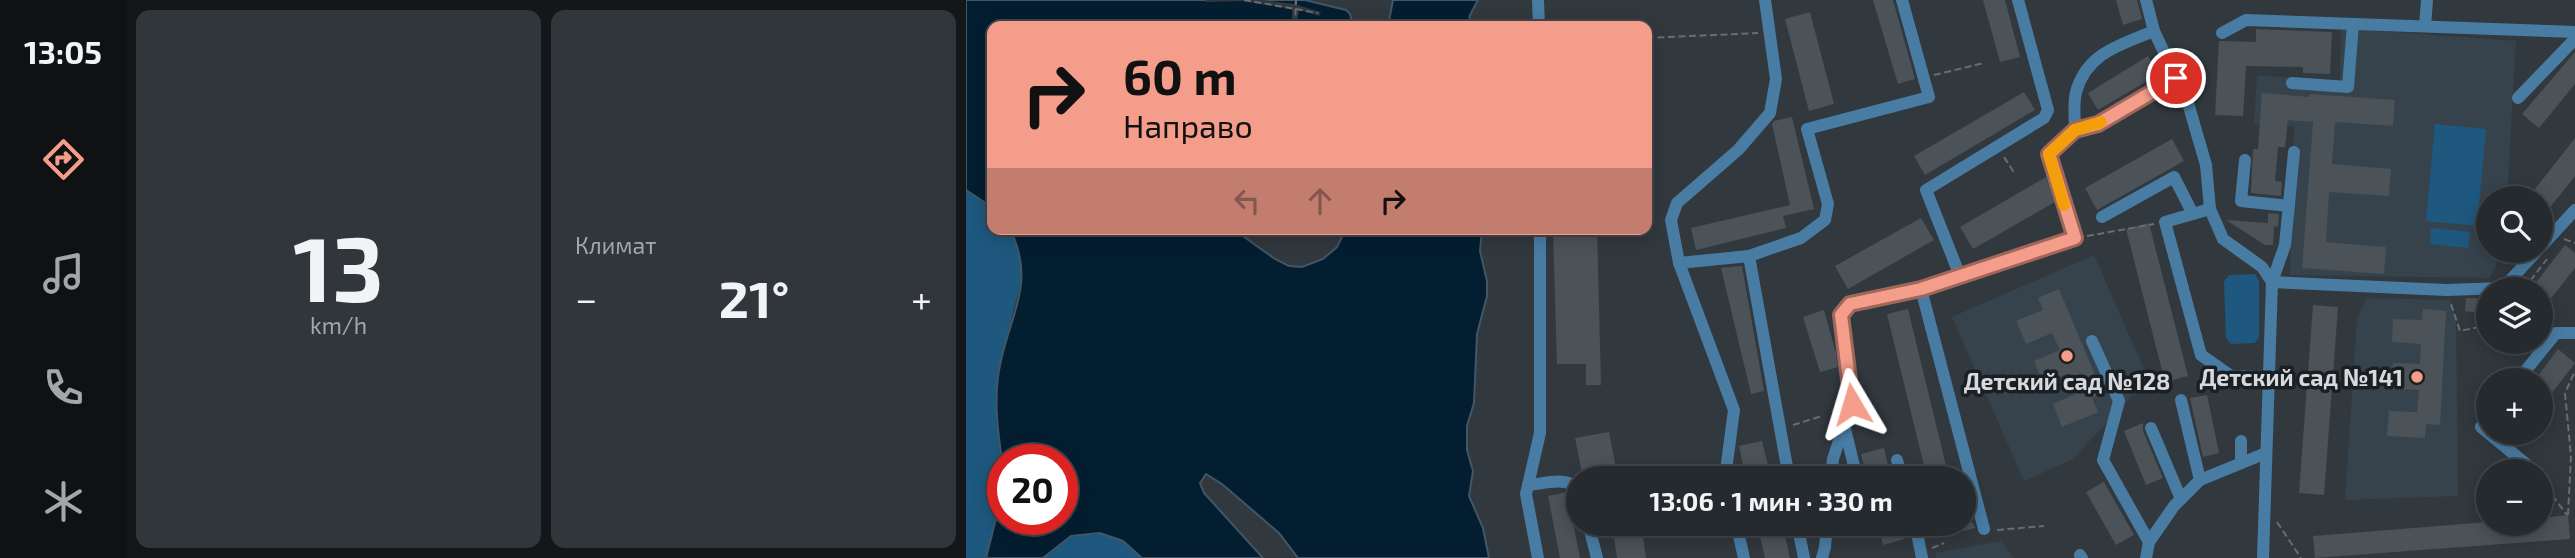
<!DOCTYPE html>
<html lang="ru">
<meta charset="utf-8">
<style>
body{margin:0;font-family:"Exo 2",sans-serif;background:#31363a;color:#f1f3f6;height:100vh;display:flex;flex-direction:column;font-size:26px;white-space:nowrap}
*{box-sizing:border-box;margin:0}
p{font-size:23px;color:#a3a7aa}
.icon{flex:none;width:38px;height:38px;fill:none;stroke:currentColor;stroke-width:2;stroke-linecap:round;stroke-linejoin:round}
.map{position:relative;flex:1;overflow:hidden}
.side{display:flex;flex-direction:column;gap:10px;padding:10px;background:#141719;width:840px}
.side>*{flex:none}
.hud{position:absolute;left:21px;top:21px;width:665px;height:214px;border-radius:14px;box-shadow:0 4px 18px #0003,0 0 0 2px #42464a;background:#f49d8b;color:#111;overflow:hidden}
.controls{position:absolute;left:1510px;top:186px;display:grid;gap:14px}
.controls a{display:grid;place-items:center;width:77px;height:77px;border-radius:50%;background:#252a2e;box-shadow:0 4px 18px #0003,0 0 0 2px #42464a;font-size:35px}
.speed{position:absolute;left:21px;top:444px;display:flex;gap:14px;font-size:35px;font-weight:700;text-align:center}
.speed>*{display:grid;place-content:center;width:91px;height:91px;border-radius:50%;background:#252a2e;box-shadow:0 4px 18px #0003,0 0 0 2px #42464a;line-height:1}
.speed .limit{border:10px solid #d22;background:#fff;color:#111}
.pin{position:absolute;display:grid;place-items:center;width:60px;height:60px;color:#fff;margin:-30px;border:4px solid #fff;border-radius:50%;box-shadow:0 2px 7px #0007}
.me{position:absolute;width:77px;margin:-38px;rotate:353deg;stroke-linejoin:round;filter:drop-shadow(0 0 5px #0008)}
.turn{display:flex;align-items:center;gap:24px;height:147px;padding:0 21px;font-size:32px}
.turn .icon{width:91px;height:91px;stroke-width:2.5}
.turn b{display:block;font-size:49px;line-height:60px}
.lanes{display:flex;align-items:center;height:66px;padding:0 21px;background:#0003;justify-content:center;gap:35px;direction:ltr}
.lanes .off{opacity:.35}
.big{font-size:52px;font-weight:700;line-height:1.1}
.side .tile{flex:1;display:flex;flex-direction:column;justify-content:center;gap:10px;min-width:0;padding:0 24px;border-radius:14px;background:#31363a}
.side .dial{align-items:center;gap:0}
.dial b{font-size:91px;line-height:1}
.heat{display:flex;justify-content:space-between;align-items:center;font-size:38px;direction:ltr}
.side .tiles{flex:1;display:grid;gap:10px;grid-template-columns:repeat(2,1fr)}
.trip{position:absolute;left:600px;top:466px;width:410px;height:70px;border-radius:35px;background:#252a2e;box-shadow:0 4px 18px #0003,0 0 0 2px #42464a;font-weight:700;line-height:70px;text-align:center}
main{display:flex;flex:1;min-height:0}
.tabs{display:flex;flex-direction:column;width:126px;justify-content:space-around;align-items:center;background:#0f1112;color:#a3a7aa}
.tabs .icon{width:49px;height:49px}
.tabs .on{color:#f49d8b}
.tabs b{font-size:32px;color:#f1f3f6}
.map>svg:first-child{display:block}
</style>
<main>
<nav class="tabs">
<b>13:05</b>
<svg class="icon on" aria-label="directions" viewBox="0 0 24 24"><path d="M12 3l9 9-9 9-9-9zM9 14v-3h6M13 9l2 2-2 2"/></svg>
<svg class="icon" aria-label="music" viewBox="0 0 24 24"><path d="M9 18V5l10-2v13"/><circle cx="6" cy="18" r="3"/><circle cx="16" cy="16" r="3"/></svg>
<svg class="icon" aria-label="phone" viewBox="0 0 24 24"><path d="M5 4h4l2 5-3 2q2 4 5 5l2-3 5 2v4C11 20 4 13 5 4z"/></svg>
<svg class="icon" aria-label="climate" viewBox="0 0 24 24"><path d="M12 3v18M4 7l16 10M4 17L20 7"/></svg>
</nav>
<section class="side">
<div class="tiles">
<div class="tile dial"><b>13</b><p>km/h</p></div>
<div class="tile"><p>Климат</p>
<div class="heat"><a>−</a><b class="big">21°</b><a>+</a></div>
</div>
</div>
</section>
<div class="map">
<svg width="1609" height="558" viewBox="0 0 1609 558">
<rect width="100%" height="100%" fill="#31383e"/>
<g fill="#36434d">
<polygon points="1375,28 1550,41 1541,198 1522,198 1522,250 1537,250 1524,278 1324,275 1328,126 1288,124 1291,75 1374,82"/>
<polygon points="1128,255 1182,378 1107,459 1058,481 986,317"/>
<polygon points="1400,298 1484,300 1490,318 1492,496 1379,500 1391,319"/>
<polygon points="1035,541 1048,558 970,558 970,553"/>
</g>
<g fill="#1e587f">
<polygon points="1469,124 1520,129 1511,226 1460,221"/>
<polygon points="0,190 26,207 26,229 44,230 54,252 57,273 32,372 30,418 37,479 32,511 20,558 0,558"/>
<polygon points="1465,228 1504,232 1502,248 1464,244"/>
<polygon points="1289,274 1293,281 1293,337 1289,343 1265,344 1260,338 1258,282 1263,275"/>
<polygon points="134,533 157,541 176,558 77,558 105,536"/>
</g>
<g fill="#031e31" stroke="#425665" stroke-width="2">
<polygon points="0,0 339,0 380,10 384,14 387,26 26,26 26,207 0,190"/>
<polygon points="427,0 512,0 504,15 502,26 422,26"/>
<path d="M44 229H267L309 259 323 266 336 267 357 259 371 247 380 229H516L514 251 521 281V296L511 334 508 403 501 426V450L507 471 503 496 517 528 523 558H332L313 533 256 484 240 474 234 483 238 493 297 558H176L157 541 134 533 105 536 77 558H20L32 511 37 479V520H96V460H37V469C33 438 28 408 32 377 39 320 73 287 44 229Z"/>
</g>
<polygon fill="#31383e" points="240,0 297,0 328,4 329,0 331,0 331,5 355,12 353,16 333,10 331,26 326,26 326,9 276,1 240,2"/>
<g fill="#4b5258">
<polygon points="907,0 927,0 949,79 932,84"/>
<polygon points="1017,0 1039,0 1054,57 1034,62"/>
<polygon points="1150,0 1171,0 1176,19 1157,25"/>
<polygon points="844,12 868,104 843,111 819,19"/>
<polygon points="1290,29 1366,32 1364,74 1337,73 1337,67 1280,66 1277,116 1249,115 1253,41 1290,42"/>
<polygon points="1609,52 1609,84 1573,128 1556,114"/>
<polygon points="1182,56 1193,74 1132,110 1122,93"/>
<polygon points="1058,92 1069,110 959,175 948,156"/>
<polygon points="1296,93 1343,97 1344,94 1429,100 1427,126 1369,122 1366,164 1425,169 1423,196 1363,192 1360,242 1420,247 1418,274 1336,268 1347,122 1322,120 1319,147 1312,147 1309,181 1316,182 1315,196 1285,193 1287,149 1292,149"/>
<polygon points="826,117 848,209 817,216 820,228 730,250 725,228 824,205 806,124 808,121"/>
<polygon points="1609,138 1609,176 1575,219 1575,198 1562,198"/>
<polygon points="1206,139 1218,161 1131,210 1119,188"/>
<polygon points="1080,177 1089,202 1007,249 994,227"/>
<polygon points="1302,213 1313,214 1312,227 1308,226 1307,245 1299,245 1260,220 1302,223"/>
<polygon points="955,218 968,240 882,289 869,266"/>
<polygon points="1183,223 1222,376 1199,382 1160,229"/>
<polygon points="587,229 631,229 635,385 620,385 620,364 591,364"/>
<polygon points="1599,245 1609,253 1609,268 1575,311 1575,289 1565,289"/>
<polygon points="776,266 798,391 785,394 755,268"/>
<polygon points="1093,289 1137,394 1126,398 1132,412 1096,427 1087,404 1112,393 1103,373 1077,384 1068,361 1094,350 1086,333 1060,344 1050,321 1077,310 1072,298"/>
<polygon points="1500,298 1522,299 1522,314 1499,311"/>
<polygon points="1347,305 1372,307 1358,495 1333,493"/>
<polygon points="942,309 983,478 961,478 921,314"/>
<polygon points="1457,309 1480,311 1474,425 1460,424 1459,438 1421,436 1423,411 1451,412 1453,390 1425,389 1427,363 1454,364 1455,344 1426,342 1427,319 1456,320"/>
<polygon points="858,310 870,353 872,367 854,372 837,317"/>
<polygon points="1592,349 1609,363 1575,407 1575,380 1569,380"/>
<polygon points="1241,395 1253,453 1237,457 1224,398"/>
<polygon points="1177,423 1177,431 1197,478 1180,485 1158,431"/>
<polygon points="643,432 652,478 617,478 609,438"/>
<polygon points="796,441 805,478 780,478 773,446"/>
<polygon points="918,448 925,478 901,478 895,454"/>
<polygon points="1138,482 1168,535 1150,545 1120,492"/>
<polygon points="601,492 614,558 594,558 582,496"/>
<polygon points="1602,515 1604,539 1349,558 1347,536 1522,522 1575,523 1575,518"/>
<polygon points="646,523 675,523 680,558 651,558"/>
<polygon points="729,523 744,523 745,533 731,535"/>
<polygon points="791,523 816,523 824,558 799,558"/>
<polygon points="912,523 935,523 939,539 917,545"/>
<polygon points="972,523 1007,523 1009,528 975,536"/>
</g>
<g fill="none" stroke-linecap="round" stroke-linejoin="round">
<g stroke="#676d72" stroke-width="2" stroke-dasharray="7 3.5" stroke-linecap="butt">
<polyline points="278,0 352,13"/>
<polyline points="329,26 330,0"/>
<polyline points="681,38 792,33"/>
<polyline points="968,75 1018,63"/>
<polyline points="1038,157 1049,174"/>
<polyline points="1121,236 1188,224"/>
<polyline points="1598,239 1609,243"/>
<polyline points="1558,289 1581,259"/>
<polyline points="1485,304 1494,331 1522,325"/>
<polyline points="1556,341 1565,343"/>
<polyline points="827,425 856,416"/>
<polyline points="1580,487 1601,515"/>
<polyline points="1602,515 1605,456 1599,393 1609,371"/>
<polyline points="1311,522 1335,558"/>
<polyline points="1031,530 1078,526"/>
<polyline points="966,548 978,543"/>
</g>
<g stroke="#497ca3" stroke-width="12">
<polyline points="572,0 573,26"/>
<polyline points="1180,0 1188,31 1222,103 1240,165 1244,209 1257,239 1296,267 1306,282 1297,558"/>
<polyline points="1459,26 1461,0"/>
<polyline points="1256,33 1280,20 1609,32"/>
<polyline points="1326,83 1382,87 1387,24"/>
<polyline points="1552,98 1609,39"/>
<polyline points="1109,130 1132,124 1210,78"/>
<polyline points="1328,152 1319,245 1306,282 1480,290 1537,288 1572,250"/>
<polyline points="1279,160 1275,201 1323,206"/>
<polyline points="1244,209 1199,222 1235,355 1265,376 1303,377"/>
<polyline points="1136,217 1208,177 1227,214"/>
<polyline points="1575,247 1609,210"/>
<polyline points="783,256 823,478"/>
<polyline points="713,263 783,256 835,238 859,220 862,204 841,129 963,97 936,0"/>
<polyline points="994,276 960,190 1078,118 1082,110 1052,0"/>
<polyline points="955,289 1018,529"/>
<polyline points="1126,341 1153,401 1137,460 1183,542"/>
<polyline points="1552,380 1590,333 1609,333"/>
<polyline points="1215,400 1234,480"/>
<polyline points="1522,417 1515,427 1560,464"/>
<polyline points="878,425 891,478"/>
<polyline points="1185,428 1215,499"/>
<polyline points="1275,441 1275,462"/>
<polyline points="931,460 936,478"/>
<polyline points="759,478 768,410 713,263 705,220 711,203 772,150 804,113 810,79 799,0"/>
<path d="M865 478 867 459 885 404 875 315 884 304 955 289 1109 238 1083 154 1109 130C1109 119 1107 104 1110 92 1121 53 1154 45 1188 31"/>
<path d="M562 485C577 484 605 475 612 491"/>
<polyline points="622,523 631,558"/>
<polyline points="770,523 778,558"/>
<polyline points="831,523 838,558"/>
<polyline points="949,523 956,558"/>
<polyline points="1114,555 1116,558"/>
<polyline points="572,558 560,494 574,433 574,229"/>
<polyline points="856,558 859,547 861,523"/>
<polyline points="1180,558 1183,542 1208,506 1234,480 1300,453"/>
</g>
</g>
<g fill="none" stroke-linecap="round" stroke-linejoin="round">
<g stroke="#9f665a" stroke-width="18">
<polyline id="route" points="886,404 875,315 884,304 955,289 1109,238 1083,154 1109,130 1132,124 1210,78"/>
</g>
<use href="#route" stroke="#f49d8b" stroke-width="12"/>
<polyline stroke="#f59e0b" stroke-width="12" points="1098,205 1083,154 1109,130 1135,122"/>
</g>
<g fill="#f49d8b" stroke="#1c1f22" stroke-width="2.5">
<circle cx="1101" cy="356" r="7"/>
<circle cx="1451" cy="377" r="7"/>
</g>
<g text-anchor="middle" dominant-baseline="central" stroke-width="7" stroke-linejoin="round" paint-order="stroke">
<g font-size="23" font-weight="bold" fill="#d6dade" stroke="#1c1f22" text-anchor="end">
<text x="1437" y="377">Детский сад №141</text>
<text x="1101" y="381" text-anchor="middle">Детский сад №128</text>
</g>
</g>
</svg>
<div class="controls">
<a><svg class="icon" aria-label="search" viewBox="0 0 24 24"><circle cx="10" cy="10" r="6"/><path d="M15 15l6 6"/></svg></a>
<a><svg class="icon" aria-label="layers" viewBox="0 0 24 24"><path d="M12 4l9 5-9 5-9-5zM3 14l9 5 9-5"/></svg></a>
<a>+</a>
<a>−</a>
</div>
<div class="speed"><div class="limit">20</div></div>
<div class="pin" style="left:1210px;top:78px;background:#d93025"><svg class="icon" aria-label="arrive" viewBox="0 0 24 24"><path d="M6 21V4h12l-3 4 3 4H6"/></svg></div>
<svg class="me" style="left:886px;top:404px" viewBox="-20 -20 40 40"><path d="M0-17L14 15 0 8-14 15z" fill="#f49d8b" stroke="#fff" stroke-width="4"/></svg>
<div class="trip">13:06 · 1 мин · 330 m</div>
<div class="hud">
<div class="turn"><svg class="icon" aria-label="right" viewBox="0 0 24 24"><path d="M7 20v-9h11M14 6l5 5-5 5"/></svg><div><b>60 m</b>Направо</div></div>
<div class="lanes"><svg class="icon off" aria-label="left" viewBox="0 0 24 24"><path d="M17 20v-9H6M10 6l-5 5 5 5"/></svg><svg class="icon off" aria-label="ahead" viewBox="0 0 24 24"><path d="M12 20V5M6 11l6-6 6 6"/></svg><svg class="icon" aria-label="right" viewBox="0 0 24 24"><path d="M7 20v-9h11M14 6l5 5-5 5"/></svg></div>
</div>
</div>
</main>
